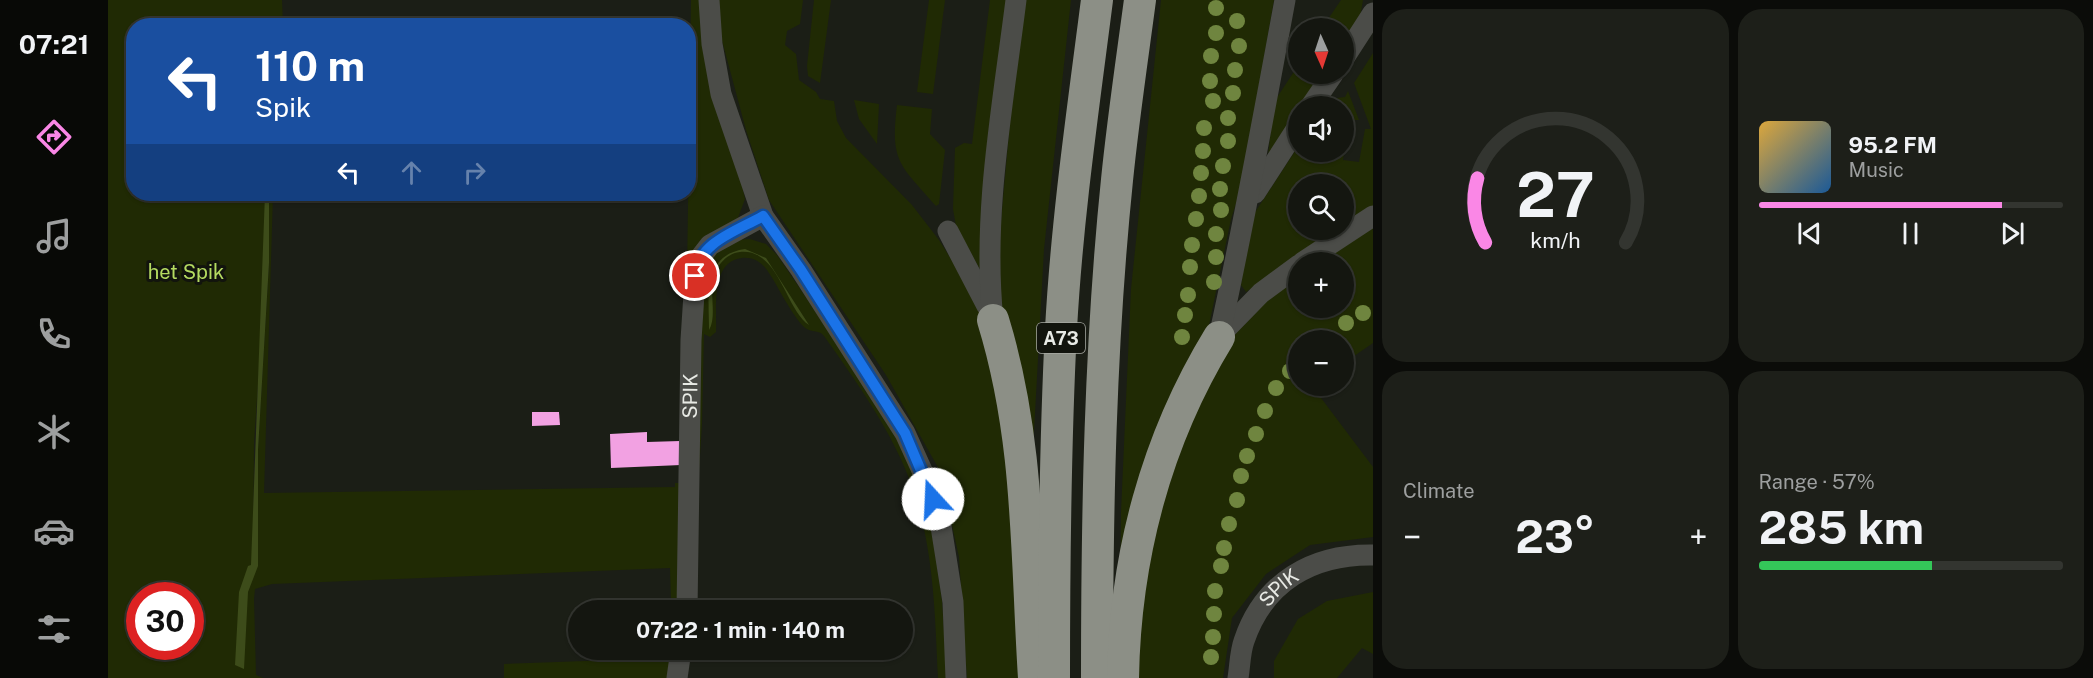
<!DOCTYPE html>
<meta charset="utf-8">
<style>
body{margin:0;font-family:"Public Sans",sans-serif;background:#1d1f19;color:#f1f3f6;height:100vh;display:flex;flex-direction:column;font-size:22px;white-space:nowrap}
*{box-sizing:border-box;margin:0}
p{font-size:20px;color:#9d9f9f}
.icon{flex:none;width:33px;height:33px;fill:none;stroke:currentColor;stroke-width:2;stroke-linecap:round;stroke-linejoin:round}
.map{position:relative;flex:1;overflow:hidden}
.sheet{display:flex;flex-direction:column;gap:9px;padding:9px;background:#0b0c09;width:720px}
.sheet>*{flex:none}
.top-card{position:absolute;left:18px;top:18px;width:570px;height:183px;border-radius:24px;box-shadow:0 2px 4px #0004,0 0 0 2px #333530;background:#1a4fa0;color:#fff;overflow:hidden}
.needle{width:39px;rotate:177deg}
.controls{position:absolute;left:1180px;top:18px;display:grid;gap:12px}
.controls a{display:grid;place-items:center;width:66px;height:66px;border-radius:50%;background:#141610;box-shadow:0 2px 4px #0004,0 0 0 2px #333530;font-size:30px}
.speed{position:absolute;left:18px;top:582px;display:flex;gap:12px;font-size:30px;font-weight:700;text-align:center}
.speed>*{display:grid;place-content:center;width:78px;height:78px;border-radius:50%;background:#141610;box-shadow:0 2px 4px #0004,0 0 0 2px #333530;line-height:1}
.speed .limit{border:9px solid #d22;background:#fff;color:#111}
.pin{position:absolute;display:grid;place-items:center;width:51px;height:51px;color:#fff;margin:-26px;border:3px solid #fff;border-radius:50%;box-shadow:0 2px 6px #0007}
.me{position:absolute;width:66px;margin:-33px;rotate:340deg;stroke-linejoin:round;filter:drop-shadow(0 0 4px #0008)}
.turn{display:flex;align-items:center;gap:21px;height:126px;padding:0 30px;font-size:27px}
.turn .icon{width:78px;height:78px;stroke-width:2.5}
.turn b{display:block;font-size:42px;line-height:51px}
.lanes{display:flex;align-items:center;height:57px;padding:0 30px;background:#0003;justify-content:center;gap:30px;direction:ltr}
.lanes .off{opacity:.35}
.big{font-size:45px;font-weight:700;line-height:1.1}
.sheet .card{flex:1;display:flex;flex-direction:column;justify-content:center;gap:9px;min-width:0;padding:0 21px;border-radius:24px;background:#1d1f19}
.sheet .dial{align-items:center;gap:0}
.dial svg{height:156px;overflow:visible;fill:none;stroke:#333530;stroke-width:7;stroke-linecap:round;text-anchor:middle}
.dial text{fill:#f1f3f6;stroke:none}
.song{display:flex;align-items:center;gap:18px}
.cover{width:72px;height:72px;border-radius:9px;background:linear-gradient(135deg,hsl(40 70% 55%),hsl(210 70% 35%))}
.played{height:6px;border-radius:3px;background:linear-gradient(90deg,#fa87e6 80%,#333530 80%)}
.keys{display:flex;justify-content:space-around;direction:ltr}
.heat{display:flex;justify-content:space-between;align-items:center;font-size:33px;direction:ltr}
.charge{height:9px;border-radius:4px;background:linear-gradient(90deg,#34c759 57%,#333530 0)}
.sheet .tiles{flex:1;display:grid;gap:9px;grid-template-columns:repeat(2,1fr)}
.trip{position:absolute;left:460px;top:600px;width:345px;height:60px;border-radius:30px;background:#141610;box-shadow:0 2px 4px #0004,0 0 0 2px #333530;font-weight:700;line-height:60px;text-align:center}
main{display:flex;flex:1;min-height:0}
.dock{display:flex;flex-direction:column;width:108px;justify-content:space-around;align-items:center;background:#080906;color:#9d9f9f}
.dock .icon{width:42px;height:42px}
.dock .selected{color:#fa87e6}
.dock b{font-size:27px;color:#f1f3f6}
.map>svg:first-child{display:block}
</style>
<main>
<nav class="dock">
<b>07:21</b>
<svg class="icon selected" aria-label="directions" viewBox="0 0 24 24"><path d="M12 3l9 9-9 9-9-9zM9 14v-3h6M13 9l2 2-2 2"/></svg>
<svg class="icon" aria-label="music" viewBox="0 0 24 24"><path d="M9 18V5l10-2v13"/><circle cx="6" cy="18" r="3"/><circle cx="16" cy="16" r="3"/></svg>
<svg class="icon" aria-label="phone" viewBox="0 0 24 24"><path d="M5 4h4l2 5-3 2q2 4 5 5l2-3 5 2v4C11 20 4 13 5 4z"/></svg>
<svg class="icon" aria-label="climate" viewBox="0 0 24 24"><path d="M12 3v18M4 7l16 10M4 17L20 7"/></svg>
<svg class="icon" aria-label="car" viewBox="0 0 24 24"><path d="M5 17H2v-5l4-1 3-4h7l3 4 3 1v5h-3M9 17h6M6 11h13"/><circle cx="7" cy="17" r="2"/><circle cx="17" cy="17" r="2"/></svg>
<svg class="icon" aria-label="filters" viewBox="0 0 24 24"><path d="M4 7h16M4 17h16"/><circle cx="9" cy="7" r="2"/><circle cx="15" cy="17" r="2"/></svg>
</nav>
<div class="map">
<svg width="1265" height="678" viewBox="0 0 1265 678">
<rect width="100%" height="100%" fill="#1b1e16"/>
<g fill="#202a04" fill-rule="evenodd">
<path d="M0 0H174L175 25 26 26V194H165L156 493 567 487V483H573L576 600H563L562 568 164 584 147 589 146 599 148 675 155 678H0ZM161 219V263L150 450 148 566 145 577 146 443ZM32 596H82V646H32Z"/>
<polygon points="583,0 594,0 637,199 628,223 599,245 578,344"/>
<polygon points="611,0 695,0 692,24 679,31 677,45 688,54 691,80 708,92 712,99 726,101 729,121 738,138 804,205 831,240 865,294 884,346 905,451 911,678 859,678 851,557 832,471 778,375 661,200 638,130 612,33"/>
<polygon points="706,0 723,0 712,83 700,76 699,66"/>
<polygon points="821,0 837,0 825,94 809,92"/>
<polygon points="882,0 900,0 873,271 848,226 845,209 847,148 856,143 864,144"/>
<polygon points="913,0 963,0 936,249 925,450 894,308 889,266"/>
<polygon points="1053,0 1166,0 1133,188 1123,219 1098,340 1012,596 1013,512 1023,289"/>
<polygon points="1233,0 1255,0 1252,17 1236,41 1236,28 1214,28"/>
<polygon points="1265,53 1265,206 1236,225 1236,184 1191,184 1191,230 1229,230 1138,292 1133,285 1142,220 1191,145 1191,152 1236,152 1236,106 1217,106 1221,99 1237,97 1240,91 1251,120 1241,120 1235,160 1251,162 1257,129 1263,129 1246,83"/>
<polygon points="1191,64 1191,74 1215,74 1160,156 1166,102"/>
<polygon points="746,100 771,104 769,144 751,119"/>
<path d="M789 105 824 109 822 134 837 150 831 204 828 206C792 164 782 163 789 105Z"/>
<polygon points="1265,228 1265,343 1236,363 1236,340 1191,340 1191,386 1204,386 1265,467 1265,537 1202,545 1158,574 1124,618 1115,678 1025,678 1030,600 1068,442 1119,343 1158,302 1191,277 1191,308 1236,308 1236,262 1213,262"/>
<path d="M642 239 658 244 669 255 759 387 798 452 822 518 834 601 839 678H830C827 615 826 550 805 489 786 434 750 384 716 336 711 329 702 333 696 327 683 314 670 286 659 270 653 262 645 257 634 258 602 261 609 310 608 332L602 337 596 334 594 424 583 596 596 263 624 240Z"/>
<polygon points="1265,592 1265,654 1254,648 1229,678 1166,678 1166,661 1190,619 1219,601"/>
<polygon points="563,658 567,678 396,678 396,664"/>
</g>
<g fill="#3d4c1a">
<polygon points="157,194 161,194 161,263 150,450 150,566 140,592 136,669 127,665 131,592 140,566 143,565"/>
<path d="M637 249 658 258 701 325C677 309 671 248 632 252 621 253 612 262 608 271 599 289 610 315 601 330 601 297 594 255 637 249Z"/>
</g>
<g fill="#f2a1e2">
<polygon points="424,412 451,412 452,425 424,426"/>
<polygon points="539,432 539,442 572,441 573,465 503,468 502,434"/>
</g>
<g fill="none" stroke-linecap="round" stroke-linejoin="round">
<g stroke="#4b4c48" stroke-width="21">
<polyline points="601,0 604,44 613,94 655,216 693,270 797,433 817,477 832,520 845,602 848,678"/>
<polyline points="1236,58 1265,13"/>
<polyline points="1203,106 1225,74"/>
<polyline points="1147,193 1191,125"/>
<polyline points="840,231 879,306"/>
<polyline points="1195,262 1265,216"/>
<path d="M885 320C874 214 895 105 908 0"/>
<polyline points="1113,334 1153,293 1191,265"/>
<path d="M1111 337C1136 225 1156 113 1177 0"/>
<path id="s1" d="M579 610 583 340 588 263 602 245 655 216"/>
<polyline points="569,678 573,650"/>
<path id="s2" d="M1130 678C1132 666 1132 652 1136 641 1156 582 1204 554 1265 555"/>
</g>
<g stroke="#8c8f86" stroke-width="32">
<path d="M885 320C922 440 918 555 926 678"/>
<path d="M946 678C946 562 947 445 953 329 959 219 975 109 989 0"/>
<path d="M989 678C989 512 992 345 1009 180 1015 120 1024 60 1032 0"/>
<path d="M1015 678C1017 557 1048 440 1111 337"/>
</g>
</g>
<g fill="#6f853f">
<circle cx="1108" cy="8" r="8"/>
<circle cx="1129" cy="21" r="8"/>
<circle cx="1108" cy="33" r="8"/>
<circle cx="1131" cy="46" r="8"/>
<circle cx="1103" cy="56" r="8"/>
<circle cx="1127" cy="70" r="8"/>
<circle cx="1102" cy="81" r="8"/>
<circle cx="1125" cy="93" r="8"/>
<circle cx="1105" cy="101" r="8"/>
<circle cx="1120" cy="118" r="8"/>
<circle cx="1096" cy="128" r="8"/>
<circle cx="1120" cy="141" r="8"/>
<circle cx="1095" cy="151" r="8"/>
<circle cx="1115" cy="166" r="8"/>
<circle cx="1093" cy="173" r="8"/>
<circle cx="1112" cy="189" r="8"/>
<circle cx="1091" cy="196" r="8"/>
<circle cx="1113" cy="210" r="8"/>
<circle cx="1088" cy="219" r="8"/>
<circle cx="1108" cy="234" r="8"/>
<circle cx="1084" cy="245" r="8"/>
<circle cx="1108" cy="257" r="8"/>
<circle cx="1082" cy="267" r="8"/>
<circle cx="1106" cy="282" r="8"/>
<circle cx="1080" cy="295" r="8"/>
<circle cx="1255" cy="313" r="8"/>
<circle cx="1077" cy="315" r="8"/>
<circle cx="1238" cy="323" r="8"/>
<circle cx="1074" cy="337" r="8"/>
<circle cx="1182" cy="371" r="8"/>
<circle cx="1168" cy="388" r="8"/>
<circle cx="1157" cy="411" r="8"/>
<circle cx="1148" cy="434" r="8"/>
<circle cx="1139" cy="456" r="8"/>
<circle cx="1133" cy="476" r="8"/>
<circle cx="1129" cy="500" r="8"/>
<circle cx="1121" cy="524" r="8"/>
<circle cx="1116" cy="548" r="8"/>
<circle cx="1113" cy="566" r="8"/>
<circle cx="1107" cy="591" r="8"/>
<circle cx="1106" cy="614" r="8"/>
<circle cx="1105" cy="637" r="8"/>
<circle cx="1103" cy="657" r="8"/>
</g>
<g fill="none" stroke-linecap="round" stroke-linejoin="round">
<g stroke="#114b97" stroke-width="15">
<path id="route" d="M587 276C590 242 629 231 655 216L693 270 797 433 825 499"/>
</g>
<use href="#route" stroke="#1a73e8" stroke-width="10"/>
</g>
<g text-anchor="middle" dominant-baseline="central" stroke-width="6" stroke-linejoin="round" paint-order="stroke">
<rect fill="#12140d" stroke="#a8aaa4" stroke-width="1.5" x="929" y="323" width="48" height="30" rx="4.5"/>
<g font-size="18" font-weight="bold" fill="#e8eae5">
<text x="953" y="338">A73</text>
</g>
<g font-size="20" fill="#b4da60" stroke="#12140d">
<text x="78" y="272">het Spik</text>
</g>
<g font-size="20" fill="#e8eae5" stroke="#12140d">
<text stroke="none"><textPath href="#s1" startOffset="214">SPIK</textPath></text>
<text stroke="none"><textPath href="#s2" startOffset="102">SPIK</textPath></text>
</g>
</g>
</svg>
<div class="controls">
<a><svg class="needle" viewBox="-14 -14 28 28"><path d="M0-13l5 13h-10z" fill="#e53935"/><path d="M0 13l5-13h-10z" fill="#9d9f9f"/></svg></a>
<a><svg class="icon" aria-label="sound" viewBox="0 0 24 24"><path d="M4 9h4l5-4v14l-5-4H4zM17 9q2 3 0 6"/></svg></a>
<a><svg class="icon" aria-label="search" viewBox="0 0 24 24"><circle cx="10" cy="10" r="6"/><path d="M15 15l6 6"/></svg></a>
<a>+</a>
<a>−</a>
</div>
<div class="speed"><div class="limit">30</div></div>
<div class="pin" style="left:587px;top:276px;background:#d93025"><svg class="icon" aria-label="arrive" viewBox="0 0 24 24"><path d="M6 21V4h12l-3 4 3 4H6"/></svg></div>
<svg class="me" style="left:825px;top:499px" viewBox="-20 -20 40 40"><circle r="19" fill="#fff"/><path d="M0-13L10 11 0 6-10 11z" fill="#1a73e8"/></svg>
<div class="trip">07:22 · 1 min · 140 m</div>
<div class="top-card">
<div class="turn"><svg class="icon" aria-label="left" viewBox="0 0 24 24"><path d="M17 20v-9H6M10 6l-5 5 5 5"/></svg><div><b>110 m</b>Spik</div></div>
<div class="lanes"><svg class="icon" aria-label="left" viewBox="0 0 24 24"><path d="M17 20v-9H6M10 6l-5 5 5 5"/></svg><svg class="icon off" aria-label="ahead" viewBox="0 0 24 24"><path d="M12 20V5M6 11l6-6 6 6"/></svg><svg class="icon off" aria-label="right" viewBox="0 0 24 24"><path d="M7 20v-9h11M14 6l5 5-5 5"/></svg></div>
</div>
</div>
<section class="sheet">
<div class="tiles">
<div class="card dial"><svg viewBox="0 0 100 80">
<path d="M14 69A42 42 0 1 1 86 69"/>
<path d="M14 69A42 42 0 0 1 10 36" stroke="#fa87e6"/>
<text x="50" y="56" font-size="32" font-weight="700">27</text>
<text x="50" y="72" font-size="11">km/h</text>
</svg></div>
<div class="card">
<div class="song"><i class="cover"></i><div><b>95.2 FM</b><p>Music</p></div></div>
<div class="played"></div>
<div class="keys"><svg class="icon" aria-label="previous" viewBox="0 0 24 24"><path d="M18 5L8 12l10 7zM5 5v14"/></svg><svg class="icon" aria-label="pause" viewBox="0 0 24 24"><path d="M8 5v14M16 5v14"/></svg><svg class="icon" aria-label="next" viewBox="0 0 24 24"><path d="M6 5l10 7-10 7zM19 5v14"/></svg></div>
</div>
<div class="card"><p>Climate</p>
<div class="heat"><a>−</a><b class="big">23°</b><a>+</a></div>
</div>
<div class="card"><p>Range · 57%</p><b class="big">285 km</b><div class="charge"></div></div>
</div>
</section>
</main>
